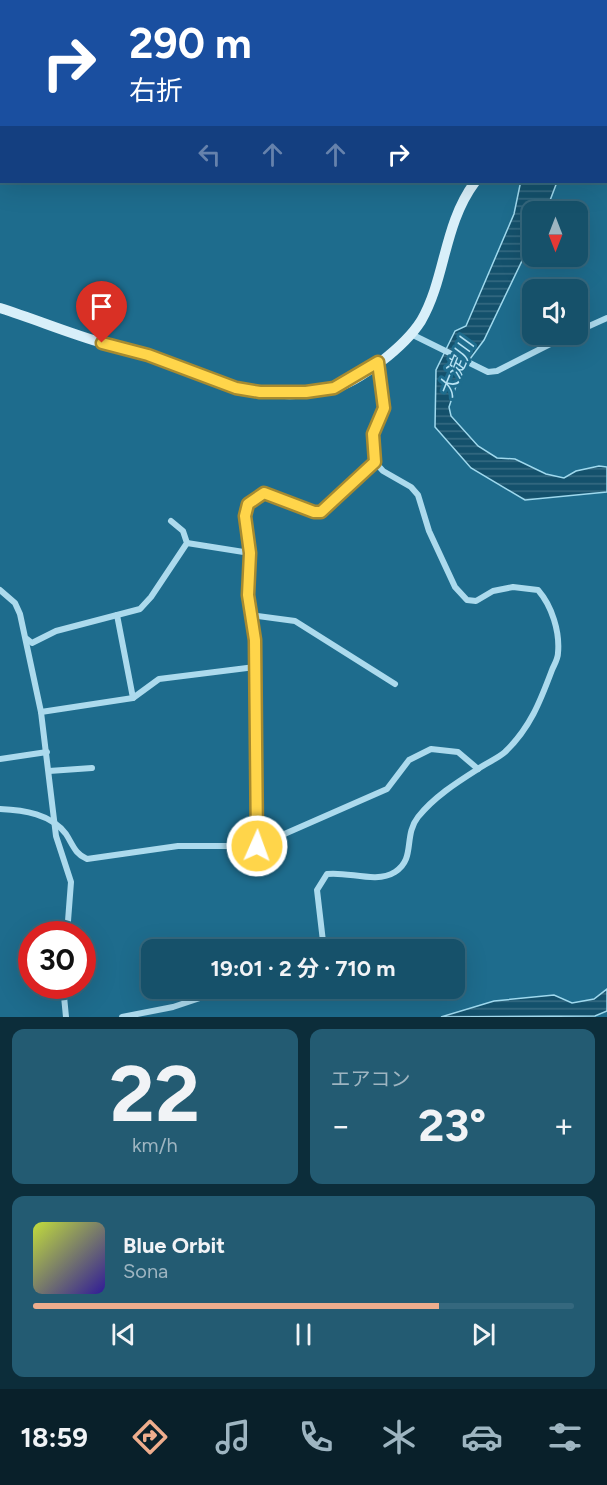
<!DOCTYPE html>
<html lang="ja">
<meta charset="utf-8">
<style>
body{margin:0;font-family:Figtree,"Noto Sans JP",sans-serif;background:#235b72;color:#f1f3f6;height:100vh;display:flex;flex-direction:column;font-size:22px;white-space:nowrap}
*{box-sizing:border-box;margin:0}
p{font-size:20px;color:#9eb5c1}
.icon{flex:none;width:33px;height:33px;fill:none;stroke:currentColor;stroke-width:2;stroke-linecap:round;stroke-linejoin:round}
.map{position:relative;height:1017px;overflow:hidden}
.panel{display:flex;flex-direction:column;gap:12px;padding:12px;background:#0c2d3a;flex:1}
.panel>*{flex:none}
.banner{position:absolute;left:0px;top:0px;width:608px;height:183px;box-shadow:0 6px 24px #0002,0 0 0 2px #35687e;background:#1a4fa0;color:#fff;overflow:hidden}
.needle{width:39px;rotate:180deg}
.tools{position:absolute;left:522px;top:201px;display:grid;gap:12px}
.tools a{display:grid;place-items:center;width:66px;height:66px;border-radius:12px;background:#16516a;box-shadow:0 6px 24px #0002,0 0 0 2px #35687e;font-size:30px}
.speed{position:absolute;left:18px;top:921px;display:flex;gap:12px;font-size:30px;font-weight:700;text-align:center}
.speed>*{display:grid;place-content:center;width:78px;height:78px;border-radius:50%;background:#16516a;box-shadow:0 6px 24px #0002,0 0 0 2px #35687e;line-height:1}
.speed .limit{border:9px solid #d22;background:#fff;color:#111}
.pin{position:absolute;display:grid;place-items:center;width:51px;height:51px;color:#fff;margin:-62px -26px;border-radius:50% 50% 50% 0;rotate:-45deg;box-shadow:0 0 6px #0007}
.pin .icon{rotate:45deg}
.me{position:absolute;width:66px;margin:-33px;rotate:2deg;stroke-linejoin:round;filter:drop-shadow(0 0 4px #0008)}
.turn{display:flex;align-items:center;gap:21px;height:126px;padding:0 30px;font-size:27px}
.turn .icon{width:78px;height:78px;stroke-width:2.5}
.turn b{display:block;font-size:42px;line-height:51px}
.lanes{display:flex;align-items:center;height:57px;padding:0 30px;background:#0003;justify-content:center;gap:30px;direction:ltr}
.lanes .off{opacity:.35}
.big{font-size:45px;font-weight:700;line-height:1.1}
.panel .card{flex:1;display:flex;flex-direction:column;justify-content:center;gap:9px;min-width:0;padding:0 21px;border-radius:12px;background:#235b72}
.panel .dial{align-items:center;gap:0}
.dial b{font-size:78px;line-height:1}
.song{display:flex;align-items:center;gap:18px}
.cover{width:72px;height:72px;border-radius:9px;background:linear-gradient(135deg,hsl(70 70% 55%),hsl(250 70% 35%))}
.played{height:6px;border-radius:3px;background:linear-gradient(90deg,#eead8d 75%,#35687e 75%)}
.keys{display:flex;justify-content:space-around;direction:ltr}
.heat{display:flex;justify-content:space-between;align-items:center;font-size:33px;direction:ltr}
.panel .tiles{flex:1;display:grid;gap:12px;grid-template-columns:1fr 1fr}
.card:last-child{grid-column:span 2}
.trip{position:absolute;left:141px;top:939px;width:324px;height:60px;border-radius:12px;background:#16516a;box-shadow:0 6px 24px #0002,0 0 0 2px #35687e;font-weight:700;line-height:60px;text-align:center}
.menu{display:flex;height:96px;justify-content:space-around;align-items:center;background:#09202a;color:#9eb5c1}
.menu .icon{width:42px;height:42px}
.menu .active{color:#eead8d}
.menu b{font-size:27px;color:#f1f3f6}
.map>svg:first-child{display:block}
</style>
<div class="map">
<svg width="607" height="1017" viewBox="0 0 607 1017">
<defs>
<pattern id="water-rules" width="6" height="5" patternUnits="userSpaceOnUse" patternTransform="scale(1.5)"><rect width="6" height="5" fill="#14516c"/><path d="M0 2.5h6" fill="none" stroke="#376b82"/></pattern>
</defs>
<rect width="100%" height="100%" fill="#1e6c8d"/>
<g fill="url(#water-rules)" stroke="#9fd9ee" stroke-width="1.5">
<polygon points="524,182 557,182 546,211 532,212 532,240 484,340 461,371 449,407 451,416 478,446 497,458 515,459 546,474 564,478 576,471 599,466 607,467 607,492 525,500 471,468 435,427 436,370 455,331 466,326 514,214 520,185"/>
<polygon points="607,989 607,1011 595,1016 441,1017 494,1001 554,995 572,1003 594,999"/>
</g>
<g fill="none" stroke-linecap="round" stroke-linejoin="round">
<g stroke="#14516c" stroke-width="15">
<polyline points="538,2 538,0"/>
<polyline points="606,123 607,122"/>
</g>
<g stroke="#acdaed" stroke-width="6">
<polyline points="197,0 197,2"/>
<polyline points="251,2 251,0"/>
<polyline points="0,119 2,119"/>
<polyline points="578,331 607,318"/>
<polyline points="411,334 488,372 497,371 570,334"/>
<polyline points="187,543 250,553"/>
<polyline points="0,590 15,603 20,614 41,712 56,836 71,882 67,934"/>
<polyline points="117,615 133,698"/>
<polyline points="251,615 295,621 395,684"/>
<polyline points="27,639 32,643 56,631 140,609 151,597 187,543 183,531 171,521"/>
<polyline points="41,712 133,698 159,679 255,667"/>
<polyline points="0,759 47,752"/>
<polyline points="49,771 92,768"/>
<path d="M0 809C24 810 51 814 66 834 73 845 75 854 87 859L178 846H257L387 789 409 760 431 749 458 752 478 769"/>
<polyline points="257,846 255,640 248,595 250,553 245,516 248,504 264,493 314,512 322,511 375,462"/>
<path d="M324 950 317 890 327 874C348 871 376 884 395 872 416 859 403 836 418 817 434 797 456 783 478 769 486 763 497 759 505 752 530 728 540 702 552 670 554 665 558 659 558 653 560 632 552 606 538 590L513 587 493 591 476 601 467 600 455 587 429 531 418 495 411 487 383 471 375 462 373 434 384 408 378 363"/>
<polyline points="63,986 66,1017"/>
<polyline points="122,1017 173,1007 230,988"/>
</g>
<g stroke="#d8eff9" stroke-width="10">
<polyline points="606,92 607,92"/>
<path d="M0 308C35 319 68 333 103 343 118 348 133 350 147 355 177 364 206 381 237 388 265 395 304 397 332 389 361 381 405 346 421 321 446 278 443 225 475 182"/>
</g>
<g stroke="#fff" stroke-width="15">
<polyline points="47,2 48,0"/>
<polyline points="0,150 2,145"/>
</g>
</g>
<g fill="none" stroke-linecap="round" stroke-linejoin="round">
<g stroke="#a68a30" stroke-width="15">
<polyline id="route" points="102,343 148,355 236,388 260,392 306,392 334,388 378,362 384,408 373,434 375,462 321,512 314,512 264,493 248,504 245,516 250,553 248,595 255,640 257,846"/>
</g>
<use href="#route" stroke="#ffd54a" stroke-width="10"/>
</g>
<g text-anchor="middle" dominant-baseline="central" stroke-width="6" stroke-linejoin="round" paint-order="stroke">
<g font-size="20" font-style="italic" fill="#b8e3f4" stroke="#1e6c8d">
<text transform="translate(456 368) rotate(-68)">大淀川</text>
</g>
</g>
</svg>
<div class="tools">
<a><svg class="needle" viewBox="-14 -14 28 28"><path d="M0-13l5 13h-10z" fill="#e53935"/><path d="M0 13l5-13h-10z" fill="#9eb5c1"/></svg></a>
<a><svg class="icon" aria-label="sound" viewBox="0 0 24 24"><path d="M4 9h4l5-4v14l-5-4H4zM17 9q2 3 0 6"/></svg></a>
</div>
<div class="speed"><div class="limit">30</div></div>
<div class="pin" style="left:102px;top:343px;background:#d93025"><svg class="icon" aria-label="arrive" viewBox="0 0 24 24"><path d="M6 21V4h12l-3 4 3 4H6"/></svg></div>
<svg class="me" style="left:257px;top:846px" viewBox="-20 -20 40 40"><circle r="17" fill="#ffd54a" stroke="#fff" stroke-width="3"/><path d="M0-11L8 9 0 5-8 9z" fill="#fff"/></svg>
<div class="trip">19:01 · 2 分 · 710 m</div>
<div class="banner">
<div class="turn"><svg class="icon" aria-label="right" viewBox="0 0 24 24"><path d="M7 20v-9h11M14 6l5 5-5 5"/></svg><div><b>290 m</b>右折</div></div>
<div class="lanes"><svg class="icon off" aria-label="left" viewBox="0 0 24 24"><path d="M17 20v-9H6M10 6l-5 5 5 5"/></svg><svg class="icon off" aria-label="ahead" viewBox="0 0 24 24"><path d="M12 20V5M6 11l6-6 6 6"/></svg><svg class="icon off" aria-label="ahead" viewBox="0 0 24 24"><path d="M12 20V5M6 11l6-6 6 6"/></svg><svg class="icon" aria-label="right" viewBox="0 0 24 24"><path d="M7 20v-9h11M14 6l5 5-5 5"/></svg></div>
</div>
</div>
<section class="panel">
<div class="tiles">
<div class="card dial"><b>22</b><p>km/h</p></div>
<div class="card"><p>エアコン</p>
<div class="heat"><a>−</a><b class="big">23°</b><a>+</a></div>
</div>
<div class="card">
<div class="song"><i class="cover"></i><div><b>Blue Orbit</b><p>Sona</p></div></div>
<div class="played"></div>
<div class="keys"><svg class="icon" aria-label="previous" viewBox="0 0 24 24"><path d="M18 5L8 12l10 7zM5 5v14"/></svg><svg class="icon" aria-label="pause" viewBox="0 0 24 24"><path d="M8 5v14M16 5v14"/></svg><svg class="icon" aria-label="next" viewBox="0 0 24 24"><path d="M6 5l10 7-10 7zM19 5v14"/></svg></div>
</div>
</div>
</section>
<nav class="menu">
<b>18:59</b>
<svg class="icon active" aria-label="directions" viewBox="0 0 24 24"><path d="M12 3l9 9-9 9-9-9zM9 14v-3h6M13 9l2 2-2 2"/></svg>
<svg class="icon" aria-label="music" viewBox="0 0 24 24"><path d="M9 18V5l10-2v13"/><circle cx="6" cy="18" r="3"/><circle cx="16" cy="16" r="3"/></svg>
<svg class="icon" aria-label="phone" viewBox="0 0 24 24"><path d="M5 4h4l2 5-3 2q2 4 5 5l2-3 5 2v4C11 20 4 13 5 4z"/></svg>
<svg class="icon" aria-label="climate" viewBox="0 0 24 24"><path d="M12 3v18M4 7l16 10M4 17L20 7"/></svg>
<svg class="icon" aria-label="car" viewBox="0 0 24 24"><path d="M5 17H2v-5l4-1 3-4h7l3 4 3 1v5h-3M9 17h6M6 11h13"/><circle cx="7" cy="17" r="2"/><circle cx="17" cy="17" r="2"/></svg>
<svg class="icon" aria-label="filters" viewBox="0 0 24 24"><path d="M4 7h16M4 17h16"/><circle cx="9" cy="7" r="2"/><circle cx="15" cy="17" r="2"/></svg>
</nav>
